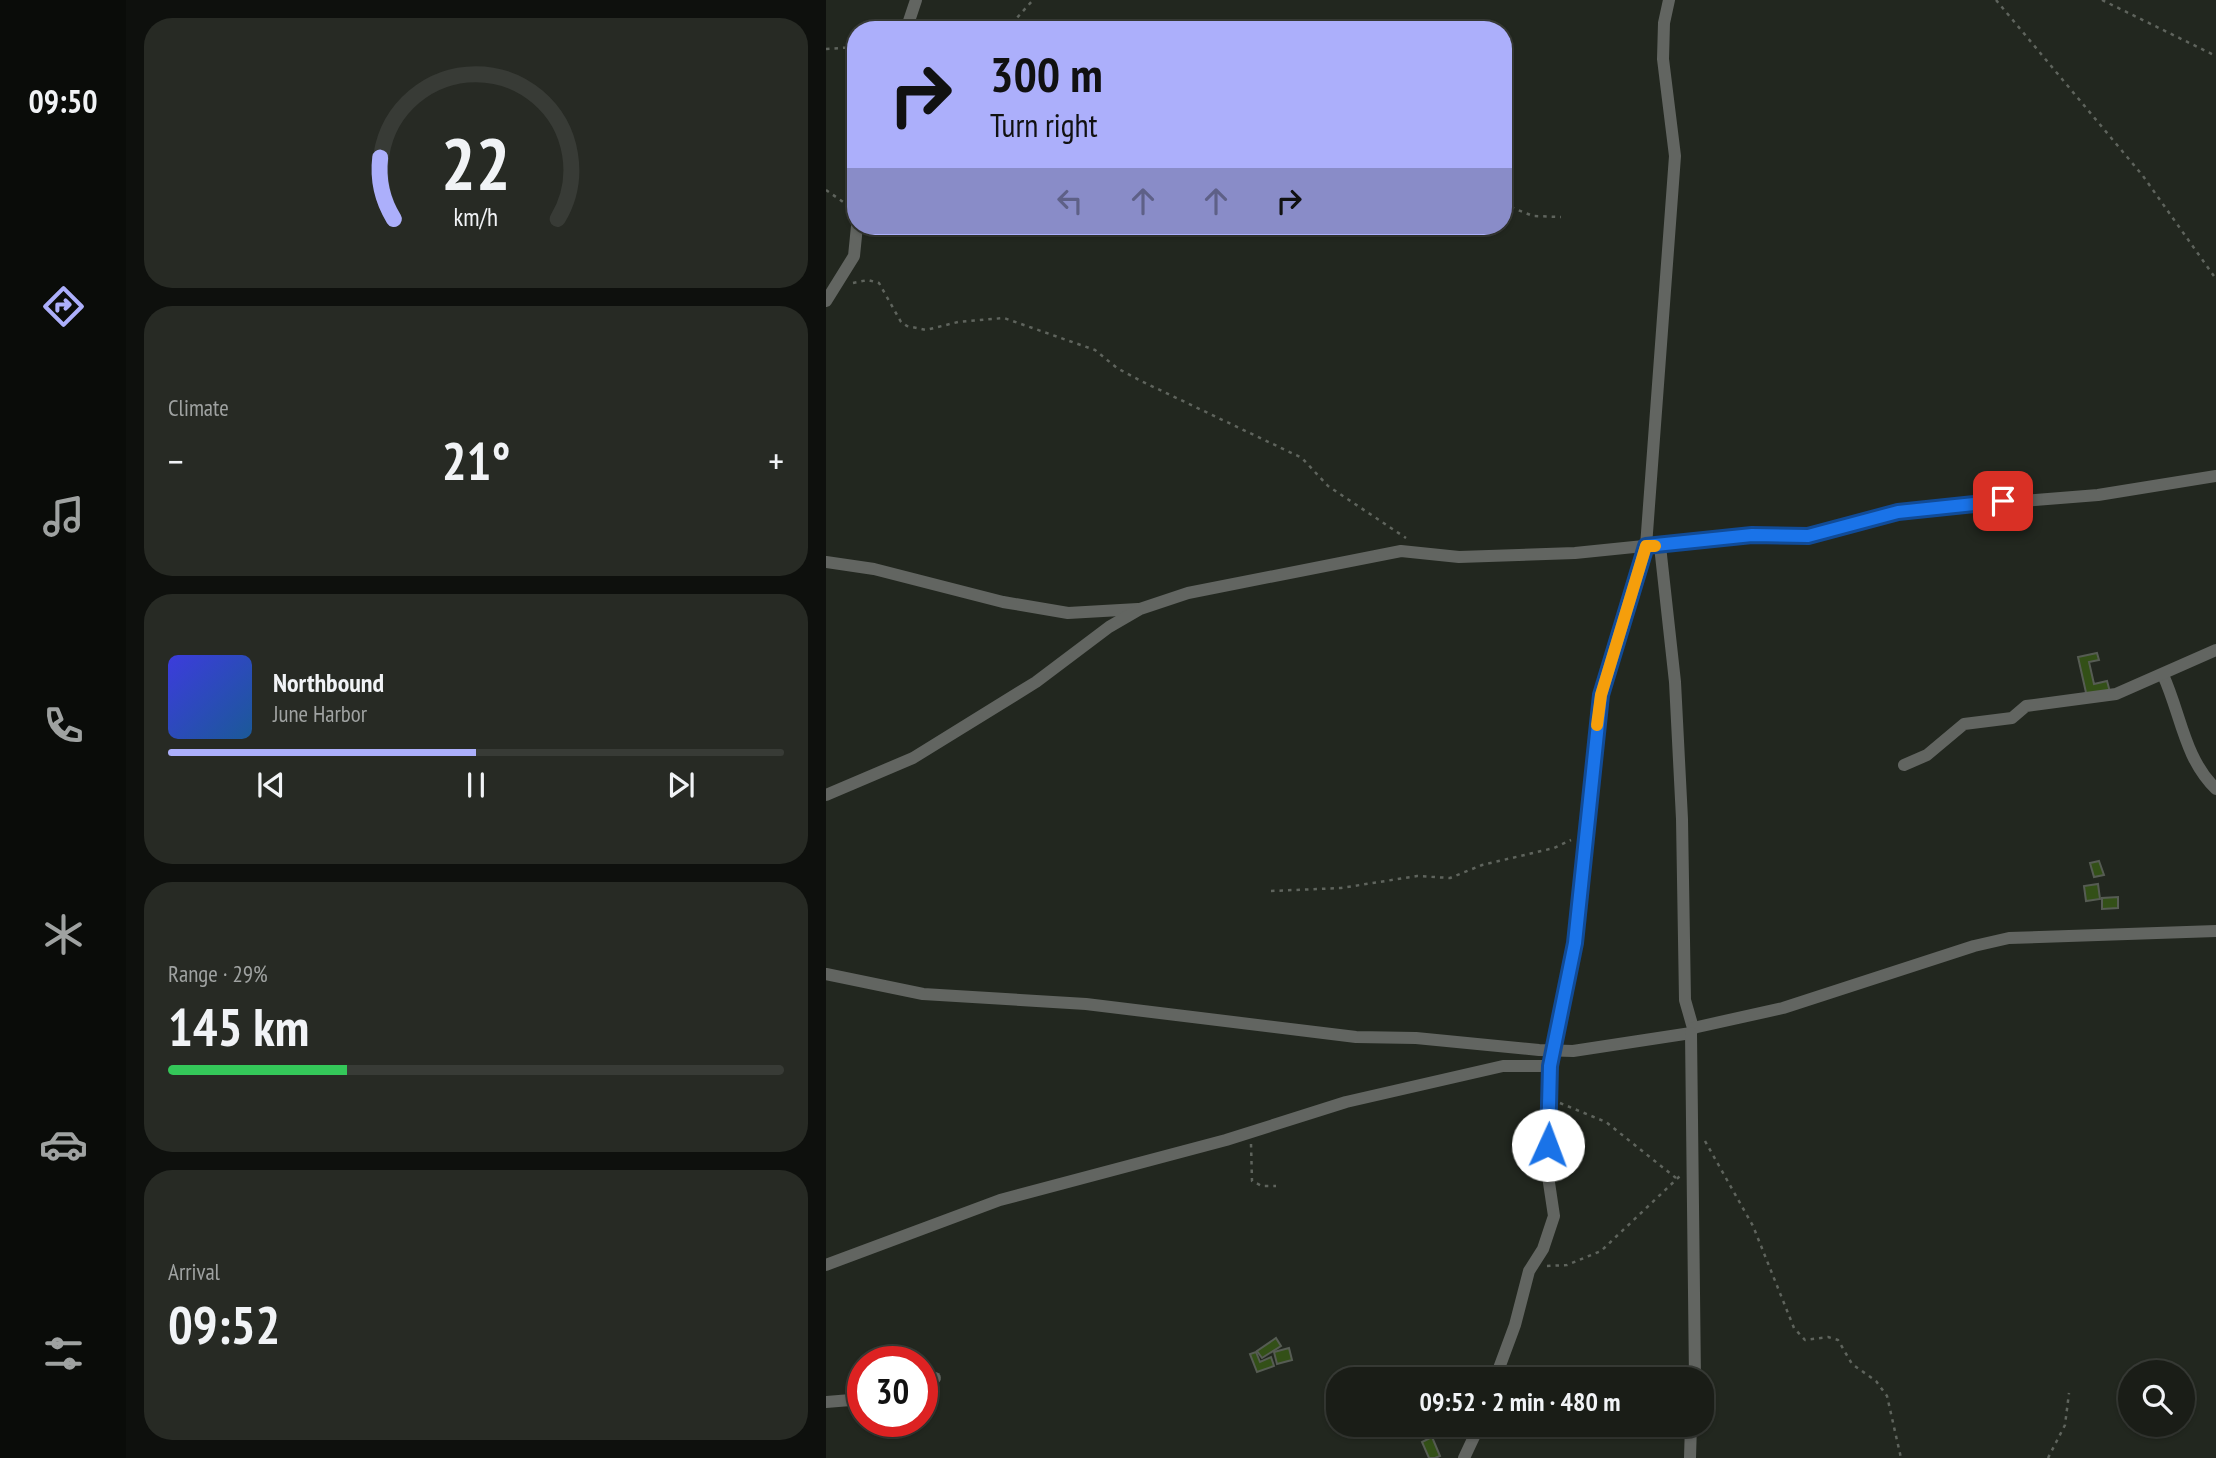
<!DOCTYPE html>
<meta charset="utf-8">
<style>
body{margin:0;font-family:"PT Sans Narrow",sans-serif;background:#272a24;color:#f1f3f6;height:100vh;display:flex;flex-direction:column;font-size:26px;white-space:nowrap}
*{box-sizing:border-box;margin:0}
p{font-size:23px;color:#9fa2a1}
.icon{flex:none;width:38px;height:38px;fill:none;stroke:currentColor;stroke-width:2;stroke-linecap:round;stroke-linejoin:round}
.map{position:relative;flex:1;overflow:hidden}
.panel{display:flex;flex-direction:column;gap:18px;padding:18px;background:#0e100d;width:700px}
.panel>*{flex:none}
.hud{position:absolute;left:21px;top:21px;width:665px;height:214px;border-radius:28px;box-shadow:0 2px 5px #0004,0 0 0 2px #383b36;background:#acaffb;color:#111;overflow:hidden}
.buttons{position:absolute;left:1292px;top:1360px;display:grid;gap:14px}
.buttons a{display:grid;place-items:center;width:77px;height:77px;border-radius:50%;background:#1a1d17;box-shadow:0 2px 5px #0004,0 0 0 2px #383b36;font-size:35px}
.speed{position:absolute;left:21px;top:1346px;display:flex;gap:14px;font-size:35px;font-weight:700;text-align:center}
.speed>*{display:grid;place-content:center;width:91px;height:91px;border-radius:50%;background:#1a1d17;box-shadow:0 2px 5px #0004,0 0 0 2px #383b36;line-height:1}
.speed .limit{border:10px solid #d22;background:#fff;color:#111}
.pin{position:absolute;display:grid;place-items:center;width:60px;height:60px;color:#fff;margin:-30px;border-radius:14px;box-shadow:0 4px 10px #0006}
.me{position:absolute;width:77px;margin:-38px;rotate:2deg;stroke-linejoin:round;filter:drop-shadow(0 0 5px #0008)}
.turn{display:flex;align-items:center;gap:24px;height:147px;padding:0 28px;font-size:32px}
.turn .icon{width:91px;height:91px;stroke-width:2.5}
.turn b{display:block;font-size:49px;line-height:60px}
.lanes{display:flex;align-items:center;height:66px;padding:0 28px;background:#0003;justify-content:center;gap:35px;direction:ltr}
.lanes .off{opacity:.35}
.big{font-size:52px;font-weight:700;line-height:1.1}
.panel .widget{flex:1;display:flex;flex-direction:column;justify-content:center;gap:10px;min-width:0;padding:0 24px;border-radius:28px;background:#272a24}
.panel .dial{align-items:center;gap:0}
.dial svg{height:182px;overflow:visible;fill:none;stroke:#383b36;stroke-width:7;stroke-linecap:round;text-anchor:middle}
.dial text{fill:#f1f3f6;stroke:none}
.song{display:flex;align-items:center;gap:21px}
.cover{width:84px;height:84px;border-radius:10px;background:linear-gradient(135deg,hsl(240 70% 55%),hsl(210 70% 35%))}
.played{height:7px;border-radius:4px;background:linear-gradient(90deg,#acaffb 50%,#383b36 50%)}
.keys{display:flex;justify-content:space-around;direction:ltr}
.heat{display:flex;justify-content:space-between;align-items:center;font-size:38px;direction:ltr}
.charge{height:10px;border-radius:5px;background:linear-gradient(90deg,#34c759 29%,#383b36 0)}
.trip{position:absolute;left:500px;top:1367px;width:388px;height:70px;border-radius:28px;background:#1a1d17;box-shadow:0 2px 5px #0004,0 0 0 2px #383b36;font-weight:700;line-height:70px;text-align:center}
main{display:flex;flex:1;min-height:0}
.tabs{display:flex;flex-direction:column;width:126px;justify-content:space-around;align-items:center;background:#0a0c09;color:#9fa2a1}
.tabs .icon{width:49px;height:49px}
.tabs .selected{color:#acaffb}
.tabs b{font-size:32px;color:#f1f3f6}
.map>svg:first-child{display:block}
</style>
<main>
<nav class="tabs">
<b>09:50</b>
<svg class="icon selected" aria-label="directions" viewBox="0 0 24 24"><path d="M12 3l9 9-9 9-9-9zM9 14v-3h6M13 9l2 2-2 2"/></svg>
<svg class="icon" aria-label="music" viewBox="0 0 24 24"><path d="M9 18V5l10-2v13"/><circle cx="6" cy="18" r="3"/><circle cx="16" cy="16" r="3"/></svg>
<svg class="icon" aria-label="phone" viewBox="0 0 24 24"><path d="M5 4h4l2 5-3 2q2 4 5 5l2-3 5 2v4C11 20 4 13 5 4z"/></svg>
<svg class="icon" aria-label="climate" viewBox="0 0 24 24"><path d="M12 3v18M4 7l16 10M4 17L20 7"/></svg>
<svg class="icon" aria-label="car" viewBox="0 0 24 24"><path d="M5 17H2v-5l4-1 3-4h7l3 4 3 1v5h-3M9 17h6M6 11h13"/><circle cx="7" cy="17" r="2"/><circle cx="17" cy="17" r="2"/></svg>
<svg class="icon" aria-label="filters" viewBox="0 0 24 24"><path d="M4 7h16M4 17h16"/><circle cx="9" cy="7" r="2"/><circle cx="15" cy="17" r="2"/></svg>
</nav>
<section class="panel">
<div class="widget dial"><svg viewBox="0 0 100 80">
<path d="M14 69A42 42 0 1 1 86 69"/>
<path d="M14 69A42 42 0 0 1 8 42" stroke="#acaffb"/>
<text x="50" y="56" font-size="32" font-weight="700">22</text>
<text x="50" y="72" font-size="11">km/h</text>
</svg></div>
<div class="widget"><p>Climate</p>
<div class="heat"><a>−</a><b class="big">21°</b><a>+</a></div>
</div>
<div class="widget">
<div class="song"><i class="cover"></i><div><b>Northbound</b><p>June Harbor</p></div></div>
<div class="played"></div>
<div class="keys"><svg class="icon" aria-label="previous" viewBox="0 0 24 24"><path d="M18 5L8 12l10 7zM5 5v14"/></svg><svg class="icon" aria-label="pause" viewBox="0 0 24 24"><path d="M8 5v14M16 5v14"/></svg><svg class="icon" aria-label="next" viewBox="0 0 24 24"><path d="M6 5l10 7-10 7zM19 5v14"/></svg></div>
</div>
<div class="widget"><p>Range · 29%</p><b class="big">145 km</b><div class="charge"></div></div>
<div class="widget"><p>Arrival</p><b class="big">09:52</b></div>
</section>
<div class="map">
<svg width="1390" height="1458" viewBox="0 0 1390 1458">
<rect width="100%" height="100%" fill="#22271f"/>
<g fill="#335017" stroke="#565c53" stroke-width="2">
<polygon points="1271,653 1273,660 1263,662 1268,684 1281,681 1284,692 1261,697 1252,657"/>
<polygon points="1273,861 1278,875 1268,877 1264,863"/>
<polygon points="1272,884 1274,899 1260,901 1258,886"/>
<polygon points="1292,897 1292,908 1276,909 1276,898"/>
<polygon points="450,1338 455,1346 436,1358 431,1351"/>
<polygon points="463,1348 466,1360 451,1364 448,1352"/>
<polygon points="430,1352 434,1362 445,1357 448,1366 431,1372 424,1354"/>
<polygon points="606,1437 614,1456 609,1458 603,1458 596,1442"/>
</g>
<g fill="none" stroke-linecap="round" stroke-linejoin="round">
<g stroke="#5f645d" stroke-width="2.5" stroke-dasharray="3.5 5" stroke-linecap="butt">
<polyline points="1170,0 1317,176 1390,279"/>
<polyline points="1276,0 1390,56"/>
<polyline points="180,30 207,0"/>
<polyline points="0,49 30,47"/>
<polyline points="0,190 30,211"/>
<polyline points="677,204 707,216 735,217"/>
<polyline points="27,283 42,280 53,283 75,322 81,326 100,330 132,322 178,318 269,350 291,368 315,381 476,458 502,486 580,538"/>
<polyline points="445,891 515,888 591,876 624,878 656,865 728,848 745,840"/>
<polyline points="734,1103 780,1122 850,1178"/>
<polyline points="879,1141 927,1226 968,1328 979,1340 1002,1337 1012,1340 1026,1364 1050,1381 1061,1396 1075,1458"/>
<polyline points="425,1144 426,1181 436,1186 450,1186"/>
<polyline points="721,1266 741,1265 775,1251 855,1175"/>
<polyline points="1222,1458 1239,1425 1243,1393"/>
</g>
<g stroke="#626561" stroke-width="12">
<polyline points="80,30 90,0"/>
<polyline points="0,301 28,256 31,226"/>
<polyline points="834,546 849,682 856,819 859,1000 867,1028"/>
<polyline points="0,562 48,569 177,602 242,613 312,609"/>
<path d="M1337 675C1355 714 1358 758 1390 789"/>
<polyline points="1078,765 1101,755 1138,724 1186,718 1200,706 1290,694 1390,650"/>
<polyline points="0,795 87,758 210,682 283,627 314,609 362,593 575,551 633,557 749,553 926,535 982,536 1071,511 1272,495 1390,476"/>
<polyline points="0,974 97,994 260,1004 530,1037 590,1038 713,1050 747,1051 865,1033 867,1028 957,1008 1148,946 1183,938 1390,931"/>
<polyline points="865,1033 869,1379"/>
<polyline points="0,1265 174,1200 400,1140 520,1102 677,1066 724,1066"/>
<polyline points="669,1379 689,1325 703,1271 717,1249 728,1216 722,1176 722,1084 749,943 771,721 775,695 820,546 849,156 837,59 838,23 843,0"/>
<polyline points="96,1385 109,1378"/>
<polyline points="0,1402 37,1399"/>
<polyline points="638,1458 654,1424"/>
<polyline points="864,1458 865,1424"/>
</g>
</g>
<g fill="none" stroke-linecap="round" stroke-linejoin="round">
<g stroke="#114b97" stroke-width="18">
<polyline id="route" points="722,1145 724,1066 749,943 775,695 820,546 926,535 982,536 1072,512 1177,501"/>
</g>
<use href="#route" stroke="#1a73e8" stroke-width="12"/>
<polyline stroke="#f59e0b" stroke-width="12" points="771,725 775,695 820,546 829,546"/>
</g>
</svg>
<div class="buttons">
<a><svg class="icon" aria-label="search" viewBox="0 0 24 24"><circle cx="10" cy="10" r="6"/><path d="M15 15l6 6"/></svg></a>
</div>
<div class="speed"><div class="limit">30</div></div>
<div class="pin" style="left:1177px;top:501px;background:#d93025"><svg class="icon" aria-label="arrive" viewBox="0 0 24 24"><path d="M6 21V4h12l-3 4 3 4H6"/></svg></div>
<svg class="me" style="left:722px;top:1145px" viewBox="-20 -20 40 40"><circle r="19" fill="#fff"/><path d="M0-13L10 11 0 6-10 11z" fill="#1a73e8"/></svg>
<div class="trip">09:52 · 2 min · 480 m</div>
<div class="hud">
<div class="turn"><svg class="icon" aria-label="right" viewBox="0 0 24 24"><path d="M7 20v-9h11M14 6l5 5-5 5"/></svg><div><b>300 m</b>Turn right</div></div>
<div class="lanes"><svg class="icon off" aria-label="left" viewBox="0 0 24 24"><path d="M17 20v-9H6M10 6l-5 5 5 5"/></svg><svg class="icon off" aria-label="ahead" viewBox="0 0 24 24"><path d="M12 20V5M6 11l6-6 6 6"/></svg><svg class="icon off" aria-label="ahead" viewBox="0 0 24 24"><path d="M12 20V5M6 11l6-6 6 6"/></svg><svg class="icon" aria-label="right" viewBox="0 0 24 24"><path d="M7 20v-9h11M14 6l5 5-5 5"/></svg></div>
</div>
</div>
</main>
